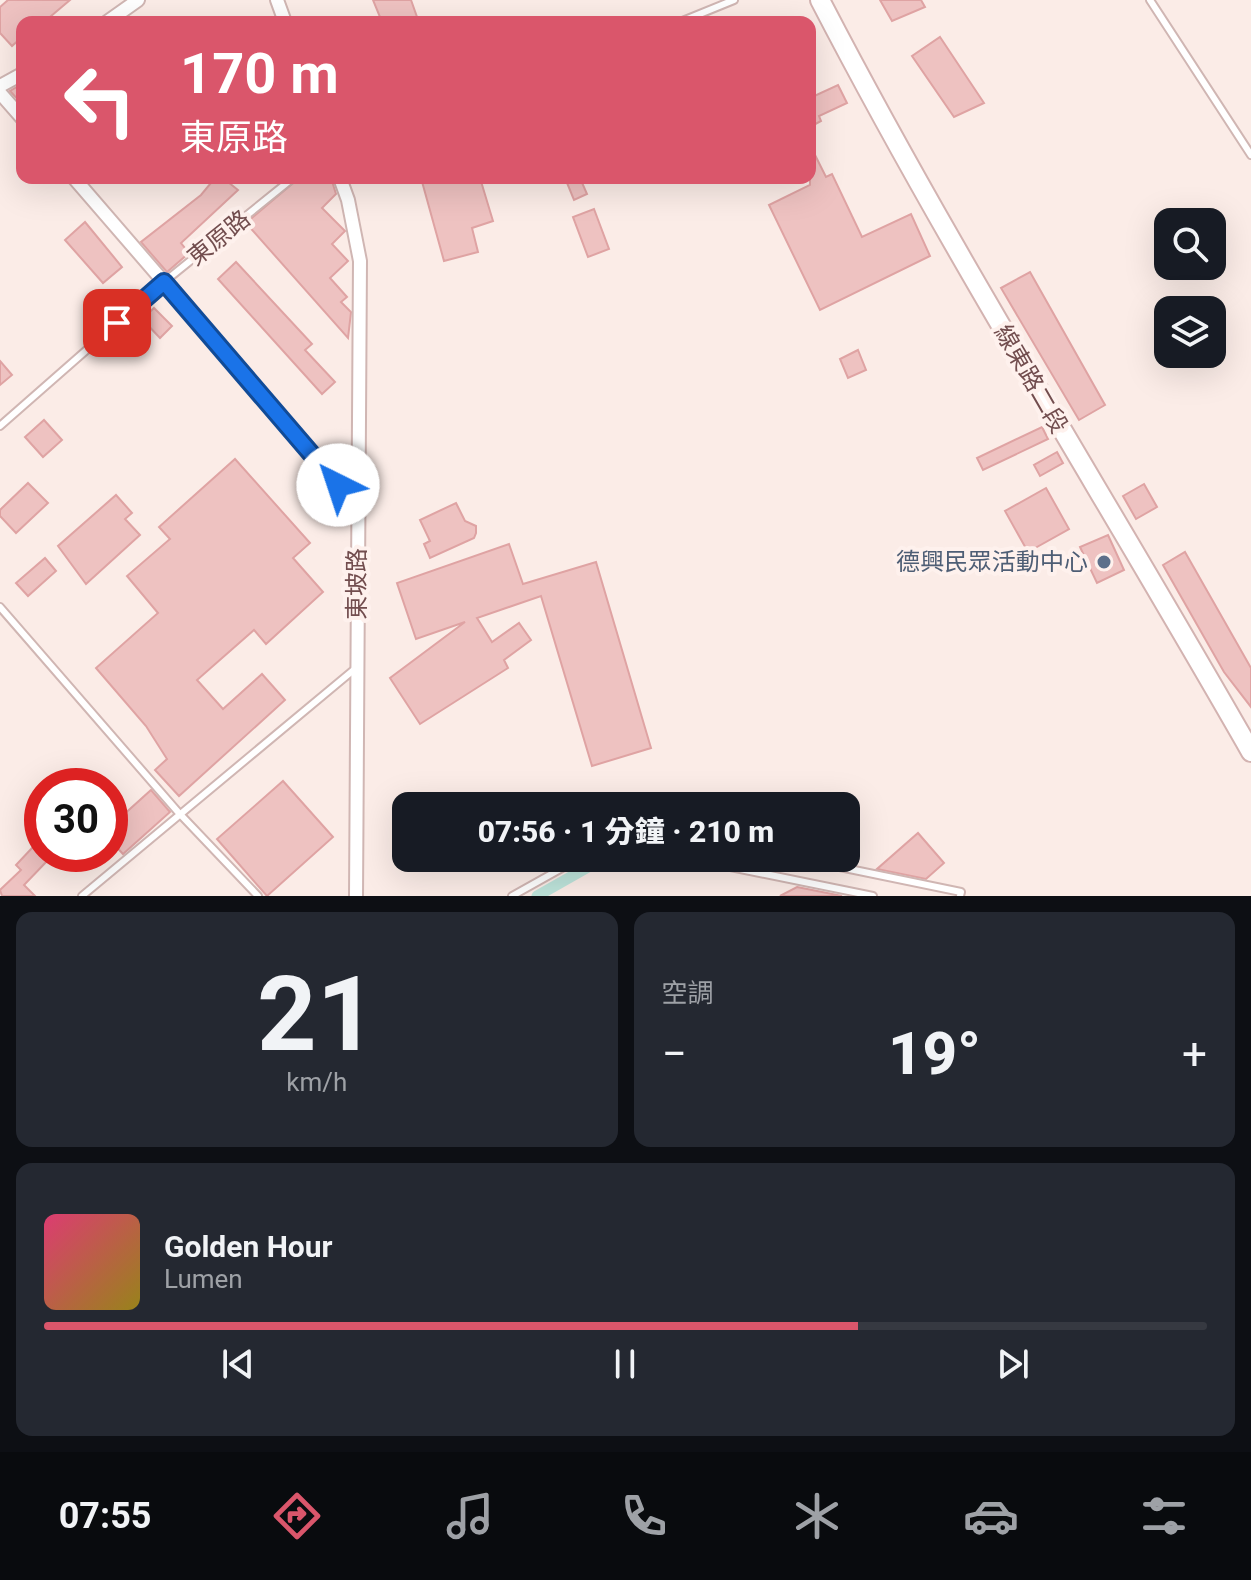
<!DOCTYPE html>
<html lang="zh-TW">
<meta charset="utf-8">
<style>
body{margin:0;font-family:Roboto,"Noto Sans TC",sans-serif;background:#242831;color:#f1f3f6;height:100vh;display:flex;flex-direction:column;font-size:30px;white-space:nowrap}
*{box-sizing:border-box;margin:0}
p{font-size:26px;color:#9ea1a6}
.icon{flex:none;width:44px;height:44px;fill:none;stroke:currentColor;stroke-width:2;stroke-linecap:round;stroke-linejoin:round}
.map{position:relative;height:896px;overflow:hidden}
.details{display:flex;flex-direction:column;gap:16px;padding:16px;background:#0d0f14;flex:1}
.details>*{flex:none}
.top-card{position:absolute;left:16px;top:16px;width:800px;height:168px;border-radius:16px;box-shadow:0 8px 32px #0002;background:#da566b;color:#fff;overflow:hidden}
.fabs{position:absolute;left:1154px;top:208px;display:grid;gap:16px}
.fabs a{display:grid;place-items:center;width:72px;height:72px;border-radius:16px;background:#171b24;box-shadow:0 8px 32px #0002;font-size:40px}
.speed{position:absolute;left:24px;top:768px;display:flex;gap:16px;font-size:40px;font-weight:700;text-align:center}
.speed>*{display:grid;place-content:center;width:104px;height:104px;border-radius:50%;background:#171b24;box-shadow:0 8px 32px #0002;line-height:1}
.speed .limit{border:12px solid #d22;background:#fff;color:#111}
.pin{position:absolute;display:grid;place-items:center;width:68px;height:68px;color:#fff;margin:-34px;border-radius:16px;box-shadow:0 4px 12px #0006}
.me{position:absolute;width:88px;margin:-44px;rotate:319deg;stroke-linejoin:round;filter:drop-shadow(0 0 6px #0008)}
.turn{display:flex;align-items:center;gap:28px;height:168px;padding:0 32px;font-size:36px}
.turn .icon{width:104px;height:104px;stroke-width:2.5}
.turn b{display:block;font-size:56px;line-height:68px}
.big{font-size:60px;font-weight:800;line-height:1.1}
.details .widget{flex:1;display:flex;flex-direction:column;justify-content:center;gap:12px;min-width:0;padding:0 28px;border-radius:16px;background:#242831}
.details .dial{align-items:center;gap:0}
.dial b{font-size:104px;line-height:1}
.song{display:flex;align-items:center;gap:24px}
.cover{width:96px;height:96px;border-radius:12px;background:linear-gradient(135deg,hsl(340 70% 55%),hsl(50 70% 35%))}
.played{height:8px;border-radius:4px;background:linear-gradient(90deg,#da566b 70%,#363941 70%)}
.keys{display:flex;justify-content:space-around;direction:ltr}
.heat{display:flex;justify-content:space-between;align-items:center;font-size:44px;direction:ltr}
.details .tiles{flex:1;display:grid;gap:16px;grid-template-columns:1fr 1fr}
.widget:last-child{grid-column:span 2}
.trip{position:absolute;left:392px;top:792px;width:468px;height:80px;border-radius:16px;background:#171b24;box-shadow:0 8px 32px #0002;font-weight:800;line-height:80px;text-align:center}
.tab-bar{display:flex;height:128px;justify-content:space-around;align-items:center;background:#090b0e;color:#9ea1a6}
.tab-bar .icon{width:56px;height:56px}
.tab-bar .on{color:#da566b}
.tab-bar b{font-size:36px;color:#f1f3f6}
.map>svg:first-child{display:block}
</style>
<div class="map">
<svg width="1251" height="896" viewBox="0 0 1251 896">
<rect width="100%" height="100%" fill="#fbece7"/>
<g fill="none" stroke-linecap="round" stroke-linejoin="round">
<g stroke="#bde3da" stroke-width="11">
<polyline points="720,858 761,872"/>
<polyline points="537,896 604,858"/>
</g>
</g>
<g fill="#eec2c1" stroke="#dfa3a3" stroke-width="2">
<polygon points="8,0 70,0 44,22 22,22 22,37 12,46 0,33 0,7"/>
<polygon points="373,0 411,0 417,17 405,22 382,22"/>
<polygon points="880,0 921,0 925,7 892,21"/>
<polygon points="940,37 984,103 954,117 912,56"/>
<polygon points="22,84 22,104 10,91"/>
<polygon points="838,85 847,103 819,116 821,121 810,127 810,98"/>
<polygon points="810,145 826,177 832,174 862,237 911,214 930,256 820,310 769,205 810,185"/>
<polygon points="215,178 223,178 238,190 181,243 189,253 167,272 141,242 201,195"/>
<polygon points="299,178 331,178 336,194 322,208 345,231 332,244 348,261 330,278 347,297 341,302 351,312 348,338 246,223"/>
<polygon points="421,178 458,178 459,181 480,178 493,221 472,228 478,252 444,261"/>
<polygon points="565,178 580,178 587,194 574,200"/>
<polygon points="594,209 609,249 588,257 573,217"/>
<polygon points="85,222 122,267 103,283 65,240"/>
<polygon points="236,262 312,344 305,350 335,382 322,394 218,279"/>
<polygon points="1030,272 1105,405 1079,420 1001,288"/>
<polygon points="154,308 172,326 160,338 142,319"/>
<polygon points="858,350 866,370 848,378 840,359"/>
<polygon points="0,361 12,375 0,385"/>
<polygon points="44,420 62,440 43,457 25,437"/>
<polygon points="1042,427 1048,439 983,470 977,458"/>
<polygon points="1057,452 1063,463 1040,476 1034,465"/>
<polygon points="235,459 310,543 293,558 323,592 266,644 254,630 197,680 223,709 262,674 285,700 179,796 155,770 167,759 146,726 96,668 158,613 127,576 170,539 159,527"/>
<polygon points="28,483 48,503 16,533 0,516 0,510"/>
<polygon points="1144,484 1157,507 1136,519 1123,496"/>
<polygon points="1046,488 1069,529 1028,552 1005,511"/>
<polygon points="116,495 132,513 125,519 140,535 86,584 58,546"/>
<polygon points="456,503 465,521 476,526 476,533 474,538 430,558 424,544 430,541 420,520"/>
<polygon points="1108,535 1124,570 1097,583 1080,547"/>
<polygon points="509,544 523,584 596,562 651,748 592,766 541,596 477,618 492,642 519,623 531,640 504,660 508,668 420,724 390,678 465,622 416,639 397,583"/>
<polygon points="1185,552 1251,668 1251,707 1224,672 1163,565"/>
<polygon points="45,558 56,571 28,596 16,583"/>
<polygon points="283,781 333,837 267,896 217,839"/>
<polygon points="151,790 170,812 123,854 110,840 110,827"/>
<polygon points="918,833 944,863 926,879 877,869"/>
<polygon points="33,847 48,860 24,885 35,896 2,896 0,890 21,870 16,865"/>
<polygon points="797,887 842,896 780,896"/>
</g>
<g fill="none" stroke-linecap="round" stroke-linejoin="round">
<g stroke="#d0b6b3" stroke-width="10">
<g id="service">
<polyline points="1150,0 1251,155"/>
<polyline points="680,22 734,0"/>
<polyline points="0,426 164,282 293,178"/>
<polyline points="0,607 178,812 258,896"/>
<polyline points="639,858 650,858"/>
<polyline points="672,858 701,861 873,896"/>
<polyline points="796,858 961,892 960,896"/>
<polyline points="82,896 356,668"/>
<polyline points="512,896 580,858"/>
</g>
</g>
<g stroke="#d0b6b3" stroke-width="16">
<g id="minor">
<polyline points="277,0 285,22"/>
<polyline points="107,22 138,0"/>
<polyline points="0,86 22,74"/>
<polyline points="0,93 22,118"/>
<polyline points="74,178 358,507"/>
<polyline points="340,178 348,200 360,261 356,896"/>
</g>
</g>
<g stroke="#d3b3b1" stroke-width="22">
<path id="secondary" d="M820 0C953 257 1108 501 1251 752"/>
</g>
<use href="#service" stroke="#fff" stroke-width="6"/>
<use href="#minor" stroke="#fff" stroke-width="12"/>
<use href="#secondary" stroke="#fff" stroke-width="18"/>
</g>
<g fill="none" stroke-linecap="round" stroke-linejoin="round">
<g stroke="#114b97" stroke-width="20">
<polyline id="route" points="117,323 164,282 338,485"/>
</g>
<use href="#route" stroke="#1a73e8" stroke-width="14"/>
</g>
<circle fill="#5c6f8a" stroke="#fef1ed" stroke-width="3" cx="1104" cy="562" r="8"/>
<g text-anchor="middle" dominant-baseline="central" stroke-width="8" stroke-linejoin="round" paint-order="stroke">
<g font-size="24" fill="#724d4e" stroke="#fef1ed">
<text transform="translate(219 238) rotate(-39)">東原路</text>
<text transform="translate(1031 379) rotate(60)">線東路二段</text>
<text transform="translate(357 584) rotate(-90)">東坡路</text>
</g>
<g font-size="24" fill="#4e5e75" stroke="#fef1ed" text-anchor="end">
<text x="1088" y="562">德興民眾活動中心</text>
</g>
</g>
</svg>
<div class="fabs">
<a><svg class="icon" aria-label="search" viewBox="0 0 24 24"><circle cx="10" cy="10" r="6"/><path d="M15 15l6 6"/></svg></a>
<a><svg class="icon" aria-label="layers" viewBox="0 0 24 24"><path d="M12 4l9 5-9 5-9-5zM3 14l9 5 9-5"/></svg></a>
</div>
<div class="speed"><div class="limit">30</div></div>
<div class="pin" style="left:117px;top:323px;background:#d93025"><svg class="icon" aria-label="arrive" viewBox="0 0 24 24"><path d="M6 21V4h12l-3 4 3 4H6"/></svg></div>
<svg class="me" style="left:338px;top:485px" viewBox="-20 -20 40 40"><circle r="19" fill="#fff"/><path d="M0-13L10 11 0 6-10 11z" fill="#1a73e8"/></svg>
<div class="trip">07:56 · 1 分鐘 · 210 m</div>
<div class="top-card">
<div class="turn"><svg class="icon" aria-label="left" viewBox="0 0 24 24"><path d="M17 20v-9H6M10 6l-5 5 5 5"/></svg><div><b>170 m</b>東原路</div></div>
</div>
</div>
<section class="details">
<div class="tiles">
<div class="widget dial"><b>21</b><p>km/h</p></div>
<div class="widget"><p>空調</p>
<div class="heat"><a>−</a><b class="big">19°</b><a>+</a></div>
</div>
<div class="widget">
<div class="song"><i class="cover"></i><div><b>Golden Hour</b><p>Lumen</p></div></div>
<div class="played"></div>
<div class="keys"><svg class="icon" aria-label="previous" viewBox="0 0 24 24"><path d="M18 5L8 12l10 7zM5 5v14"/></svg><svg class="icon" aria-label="pause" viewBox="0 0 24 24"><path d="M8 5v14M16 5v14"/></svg><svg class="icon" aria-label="next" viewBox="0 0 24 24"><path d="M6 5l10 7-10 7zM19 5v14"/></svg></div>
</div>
</div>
</section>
<nav class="tab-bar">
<b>07:55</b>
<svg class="icon on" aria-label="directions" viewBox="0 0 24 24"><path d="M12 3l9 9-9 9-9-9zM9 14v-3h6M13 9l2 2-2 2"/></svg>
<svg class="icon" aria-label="music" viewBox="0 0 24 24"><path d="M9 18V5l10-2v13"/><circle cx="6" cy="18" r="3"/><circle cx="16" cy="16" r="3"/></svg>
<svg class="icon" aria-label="phone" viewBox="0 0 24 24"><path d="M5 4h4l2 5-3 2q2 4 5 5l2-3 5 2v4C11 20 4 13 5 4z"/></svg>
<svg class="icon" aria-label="climate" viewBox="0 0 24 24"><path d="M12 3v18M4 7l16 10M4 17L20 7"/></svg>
<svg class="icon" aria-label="car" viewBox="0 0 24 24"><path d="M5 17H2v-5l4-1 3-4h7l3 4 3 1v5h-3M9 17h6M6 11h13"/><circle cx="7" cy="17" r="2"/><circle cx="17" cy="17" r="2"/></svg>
<svg class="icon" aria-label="filters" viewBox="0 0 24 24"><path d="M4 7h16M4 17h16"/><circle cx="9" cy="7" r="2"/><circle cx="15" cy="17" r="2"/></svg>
</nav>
